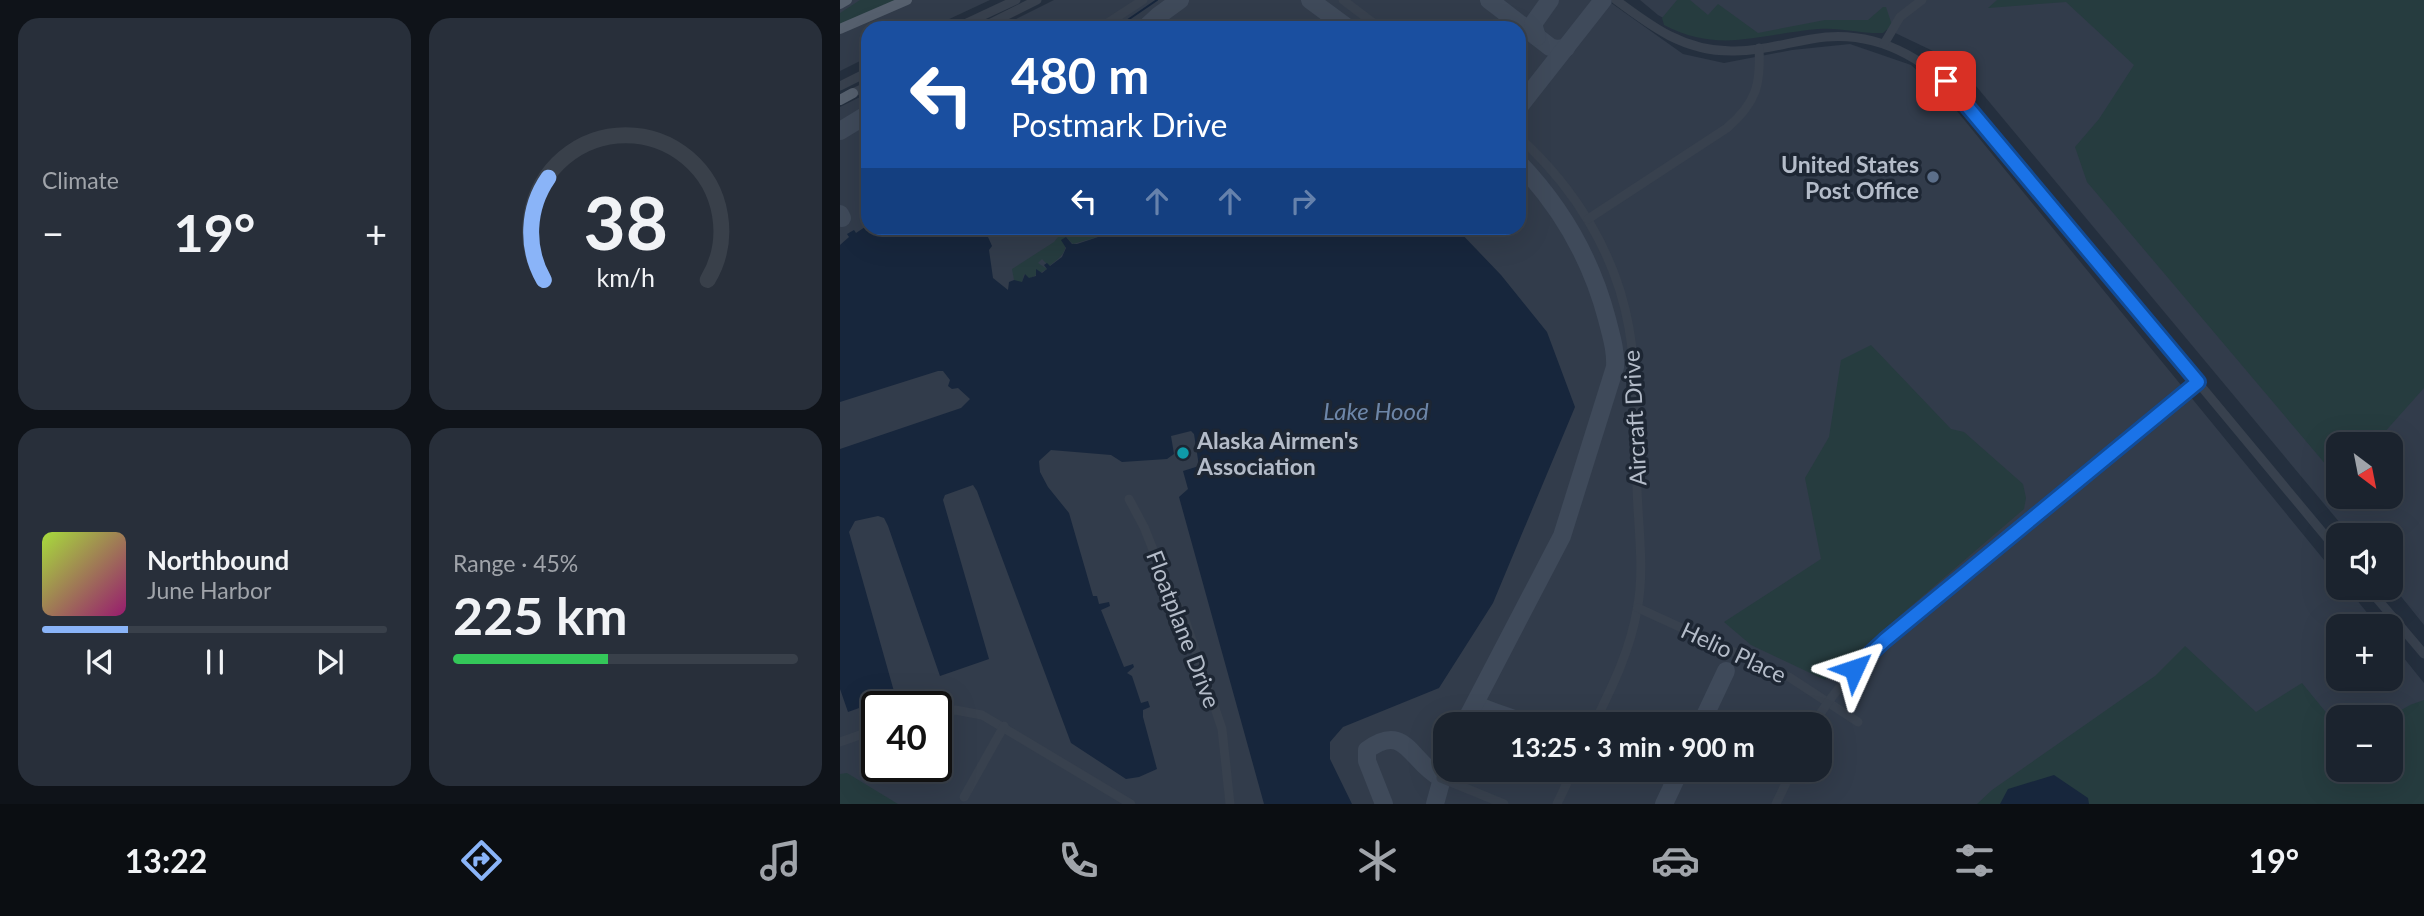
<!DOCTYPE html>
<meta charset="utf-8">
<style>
body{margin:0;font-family:Lato,sans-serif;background:#282f3a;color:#f1f3f6;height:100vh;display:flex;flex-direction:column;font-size:26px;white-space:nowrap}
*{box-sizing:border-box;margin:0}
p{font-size:23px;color:#a0a4aa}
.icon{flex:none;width:38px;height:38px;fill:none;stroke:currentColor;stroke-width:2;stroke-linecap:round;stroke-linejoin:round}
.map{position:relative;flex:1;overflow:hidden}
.drawer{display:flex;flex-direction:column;gap:18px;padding:18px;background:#0f1319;width:840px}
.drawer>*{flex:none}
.hud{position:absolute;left:21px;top:21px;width:665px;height:214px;border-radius:21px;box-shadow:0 7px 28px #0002,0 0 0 2px #39404a;background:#1a4fa0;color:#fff;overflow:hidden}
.needle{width:46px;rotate:148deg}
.tools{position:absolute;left:1486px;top:432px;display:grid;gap:14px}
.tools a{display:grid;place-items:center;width:77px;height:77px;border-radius:14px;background:#1b232e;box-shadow:0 7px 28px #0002,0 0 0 2px #39404a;font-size:35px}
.speed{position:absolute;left:21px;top:691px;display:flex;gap:14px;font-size:35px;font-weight:700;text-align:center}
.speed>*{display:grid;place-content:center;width:91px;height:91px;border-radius:50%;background:#1b232e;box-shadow:0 7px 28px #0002,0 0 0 2px #39404a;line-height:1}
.speed .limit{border:4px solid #111;border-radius:10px;background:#fff;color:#111}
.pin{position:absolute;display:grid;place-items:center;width:60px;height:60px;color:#fff;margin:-30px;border-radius:14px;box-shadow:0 4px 10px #0006}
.me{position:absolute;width:77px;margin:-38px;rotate:48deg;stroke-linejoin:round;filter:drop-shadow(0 0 5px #0008)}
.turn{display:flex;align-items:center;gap:24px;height:147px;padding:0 35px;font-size:32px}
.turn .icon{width:91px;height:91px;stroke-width:2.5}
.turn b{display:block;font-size:49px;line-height:60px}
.lanes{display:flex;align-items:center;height:66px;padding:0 35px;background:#0003;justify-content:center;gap:35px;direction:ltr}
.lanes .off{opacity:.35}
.big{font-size:52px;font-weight:700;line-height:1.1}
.drawer .card{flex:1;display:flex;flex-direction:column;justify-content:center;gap:10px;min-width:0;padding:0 24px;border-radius:21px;background:#282f3a}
.drawer .dial{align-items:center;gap:0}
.dial svg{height:182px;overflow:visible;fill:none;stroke:#39404a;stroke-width:7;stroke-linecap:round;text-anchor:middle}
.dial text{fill:#f1f3f6;stroke:none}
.song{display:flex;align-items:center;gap:21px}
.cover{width:84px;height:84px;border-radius:10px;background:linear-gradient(135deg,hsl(80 70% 55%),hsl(320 70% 35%))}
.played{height:7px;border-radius:4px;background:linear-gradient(90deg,#8ab4f8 25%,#39404a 25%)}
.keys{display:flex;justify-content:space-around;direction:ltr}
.heat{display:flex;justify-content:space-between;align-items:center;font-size:38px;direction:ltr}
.charge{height:10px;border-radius:5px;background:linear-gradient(90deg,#34c759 45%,#39404a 0)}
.drawer .tiles{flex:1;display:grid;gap:18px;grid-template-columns:repeat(2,1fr)}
.trip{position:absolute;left:593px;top:712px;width:399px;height:70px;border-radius:21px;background:#1b232e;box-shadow:0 7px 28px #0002,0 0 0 2px #39404a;font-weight:700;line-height:70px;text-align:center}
.tabs{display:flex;height:112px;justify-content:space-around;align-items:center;background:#0b0e12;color:#a0a4aa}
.tabs .icon{width:49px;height:49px}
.tabs .selected{color:#8ab4f8}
.tabs b{font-size:32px;color:#f1f3f6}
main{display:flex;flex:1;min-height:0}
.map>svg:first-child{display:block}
</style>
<main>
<section class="drawer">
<div class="tiles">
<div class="card"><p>Climate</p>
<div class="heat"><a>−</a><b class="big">19°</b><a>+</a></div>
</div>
<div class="card dial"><svg viewBox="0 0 100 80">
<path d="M14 69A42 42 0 1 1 86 69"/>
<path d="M14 69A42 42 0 0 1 16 24" stroke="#8ab4f8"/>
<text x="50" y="56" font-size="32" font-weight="700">38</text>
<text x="50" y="72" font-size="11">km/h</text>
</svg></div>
<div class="card">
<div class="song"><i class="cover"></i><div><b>Northbound</b><p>June Harbor</p></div></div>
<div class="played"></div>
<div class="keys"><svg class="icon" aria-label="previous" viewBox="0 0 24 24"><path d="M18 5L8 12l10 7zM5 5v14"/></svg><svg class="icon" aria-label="pause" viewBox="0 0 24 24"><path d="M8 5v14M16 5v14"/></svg><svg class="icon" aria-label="next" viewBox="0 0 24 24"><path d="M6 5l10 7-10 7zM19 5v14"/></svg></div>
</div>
<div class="card"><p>Range · 45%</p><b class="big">225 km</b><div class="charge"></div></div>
</div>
</section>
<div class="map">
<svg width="1584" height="804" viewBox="0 0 1584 804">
<rect width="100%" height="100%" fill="#242f3e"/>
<g fill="#323c4b" fill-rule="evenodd">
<polygon points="0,0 150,0 90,28 28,28 28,57 0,71"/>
<path d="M214 0H767L843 54 884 63 952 50 1010 44 1071 65 1103 94 1498 577V588H1507L1538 626H1498V679H1550L1551 642 1584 683V804H0V107L28 93V228H679V28H158ZM37 707H96V766H37ZM1498 718H1550V770H1498ZM606 724H980V770H606Z"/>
<path d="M800 0H1584V625L1551 584 1550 536 1510 535 1116 62 1028 20 904 36 857 37 818 15ZM1498 444H1550V497H1498Z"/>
</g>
<g fill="#263c3f">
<polygon points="20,0 57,0 0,25 0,13"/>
<path d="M837 0H850L868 15 878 4 918 33 985 20H1028L1043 7H1046L1052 25 1043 33C1021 34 1001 27 978 29 920 34 879 54 824 25L822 18Z"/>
<polygon points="1157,0 1584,0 1584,388 1534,444 1498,444 1498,479 1247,182 1235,147 1259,119 1294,65 1226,2 1148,8"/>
<path d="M232 228 233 233 237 234 239 233V228H266L270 233 233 244 226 237C227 253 221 257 209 266L202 259 198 263 207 269 189 279 184 274 182 282 179 283 174 280 172 269 214 242 218 237Z"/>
<polygon points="1031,345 1111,429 1124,432 1183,484 1186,498 1184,509 985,680 911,645 884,622 981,559 965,478 989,437 1001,360"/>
<polygon points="1345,646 1416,712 1462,683 1498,727 1498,770 1550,770 1550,718 1549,717 1570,705 1584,700 1584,804 1137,804 1152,790 1315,676"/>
<polygon points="7,773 58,804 0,804 0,774"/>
</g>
<g fill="#17263c">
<polygon points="28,225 28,228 144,228 152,246 149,250 153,278 168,290 169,282 174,280 182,282 185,274 189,278 196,276 196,269 202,273 207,269 204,265 207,263 210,266 222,257 226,248 221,240 226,237 232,244 237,244 270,233 278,228 616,228 661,275 707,332 735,407 653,603 599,688 503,727 490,742 490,759 512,804 424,804 339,497 348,489 343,471 359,466 354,434 351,431 331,436 334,454 327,459 282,462 271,455 211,450 199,461 200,472 208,487 229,513 253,596 257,596 259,604 269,602 270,606 261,610 284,667 293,664 294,667 287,673 292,676 301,703 308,701 310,707 303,710 303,717 317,769 299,777 286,779 231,743 137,491 133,485 105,495 103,500 149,659 100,676 48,526 44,518 38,516 15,521 9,532 55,695 8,712 0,689 0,449 121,408 130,399 118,388 112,389 108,386 110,380 103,371 98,371 0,402 0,245 9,237 7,234 14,230 16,233"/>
<polygon points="1214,775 1248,798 1249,804 1160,804 1168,789"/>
</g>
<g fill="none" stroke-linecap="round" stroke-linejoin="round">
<polyline stroke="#17263c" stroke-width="2" points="276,28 317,0"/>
<g stroke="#3f4a5a" stroke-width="18">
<polyline points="470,0 508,28"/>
<polyline points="649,0 710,47 716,49 726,48"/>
<polyline points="305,28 318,16 340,0"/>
<polyline points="697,37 693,24 710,0"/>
<polyline points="679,107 763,0"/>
<polyline points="0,131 28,114"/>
<polyline points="0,214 2,218"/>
<path d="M635 704C653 713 669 716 687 724"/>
<path d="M624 724 722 536 775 367C776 350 771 335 767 319 751 258 722 208 679 163"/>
<polyline points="861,724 886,671"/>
<path d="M544 804 527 761V750C566 721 570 762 601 778"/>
<polyline points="595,804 606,764"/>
<polyline points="824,804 840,770"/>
</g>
<g stroke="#38414e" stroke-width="9">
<polyline points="503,0 540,28"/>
<path d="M776 0C812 27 844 51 891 51 922 52 955 40 986 37 1045 32 1093 64 1129 107L1498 551"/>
<polyline points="116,28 176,0"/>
<polyline points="141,28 197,0"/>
<polyline points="260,28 303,0"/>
<polyline points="1044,44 1060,17 1082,0"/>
<polyline points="0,86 28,72"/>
<polyline points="8,95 28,86"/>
<path d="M679 137C734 187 776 253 789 328 798 380 796 434 797 487 798 527 805 571 797 610 790 651 772 687 754 724"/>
<path d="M748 219 887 128C916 103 921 85 919 48"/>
<polyline points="289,499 304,527 331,595 343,614 382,729 390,804"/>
<polyline points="1528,588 1584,654"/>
<polyline points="798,608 949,677 1018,722"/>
<polyline points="96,711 115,710 142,715 291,804"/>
<path d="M974 724C993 691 1017 666 1045 641L1358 382"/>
<polyline points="0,742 37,729"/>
<polyline points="601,778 664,804"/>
<polyline points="124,797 164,726"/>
<polyline points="717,804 733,770"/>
<polyline points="936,804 952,770"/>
</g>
<g stroke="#56606e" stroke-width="10">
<polyline points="0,4 7,0"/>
<polyline points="0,29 67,0"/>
<polyline points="0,100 13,93"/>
</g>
</g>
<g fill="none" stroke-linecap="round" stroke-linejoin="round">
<g stroke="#114b97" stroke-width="18">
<polyline id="route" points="1014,669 1045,640 1358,382 1106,81"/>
</g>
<use href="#route" stroke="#1a73e8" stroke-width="12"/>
</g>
<circle fill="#5c6f8a" stroke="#1d2633" stroke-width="2.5" cx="1093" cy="177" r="7"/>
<circle fill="#0f9aa8" stroke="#1d2633" stroke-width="2.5" cx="343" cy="453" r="7"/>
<g text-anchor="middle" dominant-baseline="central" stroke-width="7" stroke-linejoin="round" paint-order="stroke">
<g font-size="23" font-weight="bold" fill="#b4bcc9" stroke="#1d2633" text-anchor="end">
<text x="1079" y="164">United States<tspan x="1079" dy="26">Post Office</tspan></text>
<text x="357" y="440" text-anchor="start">Alaska Airmen's<tspan x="357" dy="26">Association</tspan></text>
</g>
<g font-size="23" fill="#b4bcc9" stroke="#1d2633">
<text transform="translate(794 418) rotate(-93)">Aircraft Drive</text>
<text transform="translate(344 629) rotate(69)">Floatplane Drive</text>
<text transform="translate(894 652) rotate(25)">Helio Place</text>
</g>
<g font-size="24" font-style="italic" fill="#6d86a8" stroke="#1d2633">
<text x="536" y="410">Lake Hood</text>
</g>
</g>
</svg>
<div class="tools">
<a><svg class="needle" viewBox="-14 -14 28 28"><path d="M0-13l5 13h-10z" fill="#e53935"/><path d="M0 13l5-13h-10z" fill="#a0a4aa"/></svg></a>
<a><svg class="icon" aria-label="sound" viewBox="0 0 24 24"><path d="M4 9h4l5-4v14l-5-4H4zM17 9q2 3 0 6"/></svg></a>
<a>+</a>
<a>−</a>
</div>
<div class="speed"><div class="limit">40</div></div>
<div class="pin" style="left:1106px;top:81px;background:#d93025"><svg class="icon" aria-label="arrive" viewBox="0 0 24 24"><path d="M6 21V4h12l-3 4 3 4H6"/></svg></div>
<svg class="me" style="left:1014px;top:669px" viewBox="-20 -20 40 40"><path d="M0-17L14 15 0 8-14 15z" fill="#1a73e8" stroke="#fff" stroke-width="4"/></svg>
<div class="trip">13:25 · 3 min · 900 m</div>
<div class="hud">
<div class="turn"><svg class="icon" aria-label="left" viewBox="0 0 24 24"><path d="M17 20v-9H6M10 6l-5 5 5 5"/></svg><div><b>480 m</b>Postmark Drive</div></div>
<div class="lanes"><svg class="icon" aria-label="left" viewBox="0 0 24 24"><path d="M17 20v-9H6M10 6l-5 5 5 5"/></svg><svg class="icon off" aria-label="ahead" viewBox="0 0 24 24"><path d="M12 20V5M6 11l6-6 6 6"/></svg><svg class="icon off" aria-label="ahead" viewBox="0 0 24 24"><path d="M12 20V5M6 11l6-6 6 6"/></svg><svg class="icon off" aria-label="right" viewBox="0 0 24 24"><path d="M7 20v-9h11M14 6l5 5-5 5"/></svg></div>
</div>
</div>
</main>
<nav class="tabs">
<b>13:22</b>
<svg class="icon selected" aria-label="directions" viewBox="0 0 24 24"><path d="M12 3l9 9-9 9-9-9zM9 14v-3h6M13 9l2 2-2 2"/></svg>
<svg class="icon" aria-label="music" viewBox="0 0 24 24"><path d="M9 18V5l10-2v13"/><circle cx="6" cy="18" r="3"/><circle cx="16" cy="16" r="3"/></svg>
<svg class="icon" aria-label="phone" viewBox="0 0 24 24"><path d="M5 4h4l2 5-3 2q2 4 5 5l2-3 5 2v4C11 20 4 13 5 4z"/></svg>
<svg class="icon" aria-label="climate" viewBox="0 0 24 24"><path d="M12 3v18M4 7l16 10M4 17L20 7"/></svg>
<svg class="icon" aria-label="car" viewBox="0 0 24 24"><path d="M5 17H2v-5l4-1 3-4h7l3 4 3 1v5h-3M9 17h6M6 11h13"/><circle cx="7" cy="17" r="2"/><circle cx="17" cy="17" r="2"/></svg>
<svg class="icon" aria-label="filters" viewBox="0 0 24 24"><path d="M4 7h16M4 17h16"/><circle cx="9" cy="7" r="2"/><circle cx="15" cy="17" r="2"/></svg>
<b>19°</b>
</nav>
